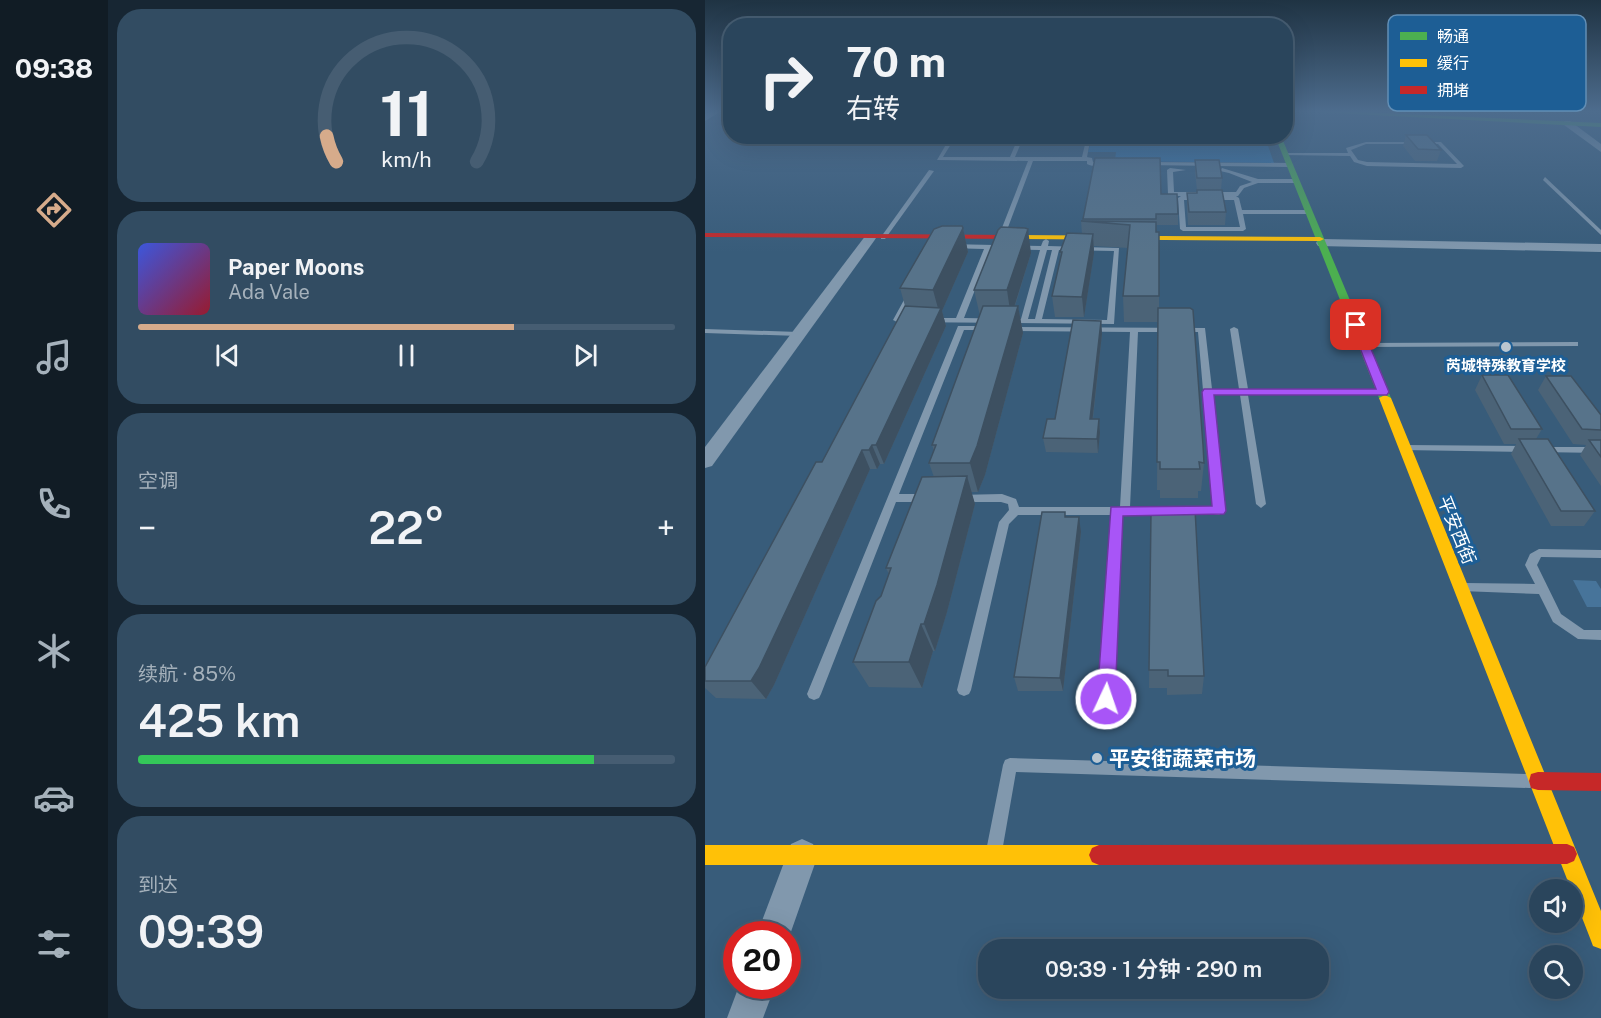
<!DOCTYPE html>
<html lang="zh">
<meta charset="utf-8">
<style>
body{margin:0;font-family:"Public Sans","Noto Sans SC",sans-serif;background:#324c62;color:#f1f3f6;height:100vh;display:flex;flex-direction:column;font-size:22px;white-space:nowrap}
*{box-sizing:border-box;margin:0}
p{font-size:20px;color:#a5b1bb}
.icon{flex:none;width:33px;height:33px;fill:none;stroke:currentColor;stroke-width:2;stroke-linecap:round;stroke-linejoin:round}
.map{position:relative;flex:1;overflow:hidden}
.side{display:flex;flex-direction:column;gap:9px;padding:9px;background:#172633;width:597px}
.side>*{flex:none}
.hud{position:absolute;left:18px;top:18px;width:570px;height:126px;border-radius:24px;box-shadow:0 6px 24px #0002,0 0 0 2px #465d72;background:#2a455c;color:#f1f3f6;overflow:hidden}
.tools{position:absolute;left:824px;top:879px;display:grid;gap:12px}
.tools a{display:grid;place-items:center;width:54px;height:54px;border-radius:50%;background:#2a455c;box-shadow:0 6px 24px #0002,0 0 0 2px #465d72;font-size:30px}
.speed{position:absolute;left:18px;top:921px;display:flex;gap:12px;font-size:30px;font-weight:700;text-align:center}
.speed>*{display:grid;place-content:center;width:78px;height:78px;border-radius:50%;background:#2a455c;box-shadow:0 6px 24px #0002,0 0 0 2px #465d72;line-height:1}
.speed .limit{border:9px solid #d22;background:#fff;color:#111}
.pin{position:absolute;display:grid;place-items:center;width:51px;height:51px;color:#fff;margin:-26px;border-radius:12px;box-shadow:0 3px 9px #0006}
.me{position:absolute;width:66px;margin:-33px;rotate:3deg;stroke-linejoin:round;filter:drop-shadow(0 0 4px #0008)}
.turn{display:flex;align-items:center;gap:21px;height:126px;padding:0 24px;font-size:27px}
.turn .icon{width:78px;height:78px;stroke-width:2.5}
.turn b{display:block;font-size:42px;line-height:51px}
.big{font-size:45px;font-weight:600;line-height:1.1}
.side .card{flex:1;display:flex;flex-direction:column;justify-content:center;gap:9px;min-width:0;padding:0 21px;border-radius:24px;background:#324c62}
.side .dial{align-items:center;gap:0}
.dial svg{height:156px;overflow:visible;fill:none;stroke:#465d72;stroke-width:7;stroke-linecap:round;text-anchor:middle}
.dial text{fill:#f1f3f6;stroke:none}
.song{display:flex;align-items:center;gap:18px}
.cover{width:72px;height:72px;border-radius:9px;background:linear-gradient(135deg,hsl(230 70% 55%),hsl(350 70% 35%))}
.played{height:6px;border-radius:3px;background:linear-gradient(90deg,#d6ab8b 70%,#465d72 70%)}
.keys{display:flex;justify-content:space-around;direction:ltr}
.heat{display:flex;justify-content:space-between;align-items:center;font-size:33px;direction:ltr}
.charge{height:9px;border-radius:4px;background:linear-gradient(90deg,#34c759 85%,#465d72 0)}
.trip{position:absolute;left:273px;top:939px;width:351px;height:60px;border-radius:24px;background:#2a455c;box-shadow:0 6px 24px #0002,0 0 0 2px #465d72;font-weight:600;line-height:60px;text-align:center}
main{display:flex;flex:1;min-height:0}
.tab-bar{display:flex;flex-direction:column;width:108px;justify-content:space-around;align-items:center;background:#111c25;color:#a5b1bb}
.tab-bar .icon{width:42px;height:42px}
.tab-bar .active{color:#d6ab8b}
.tab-bar b{font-size:27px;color:#f1f3f6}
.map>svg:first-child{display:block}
</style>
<main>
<nav class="tab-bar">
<b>09:38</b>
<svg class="icon active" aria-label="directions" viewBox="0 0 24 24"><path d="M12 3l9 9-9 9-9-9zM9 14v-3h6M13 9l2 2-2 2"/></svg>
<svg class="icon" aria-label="music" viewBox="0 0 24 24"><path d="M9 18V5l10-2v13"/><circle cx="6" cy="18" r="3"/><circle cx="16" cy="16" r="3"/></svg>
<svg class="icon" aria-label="phone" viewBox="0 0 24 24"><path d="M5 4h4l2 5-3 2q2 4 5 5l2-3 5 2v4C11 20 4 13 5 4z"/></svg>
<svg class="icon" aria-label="climate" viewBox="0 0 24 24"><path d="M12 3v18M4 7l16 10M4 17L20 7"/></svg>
<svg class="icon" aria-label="car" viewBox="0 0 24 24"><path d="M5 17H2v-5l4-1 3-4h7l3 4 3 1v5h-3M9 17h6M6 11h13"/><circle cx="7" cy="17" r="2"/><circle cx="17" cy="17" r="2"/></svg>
<svg class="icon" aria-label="filters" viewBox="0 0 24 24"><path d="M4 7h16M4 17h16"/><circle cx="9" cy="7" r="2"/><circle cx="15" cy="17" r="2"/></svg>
</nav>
<section class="side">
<div class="card dial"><svg viewBox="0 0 100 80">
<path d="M14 69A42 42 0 1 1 86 69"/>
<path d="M14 69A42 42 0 0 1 9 56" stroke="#d6ab8b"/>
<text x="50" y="56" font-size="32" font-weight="700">11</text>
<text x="50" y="72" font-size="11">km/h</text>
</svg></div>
<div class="card">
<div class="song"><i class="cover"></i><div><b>Paper Moons</b><p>Ada Vale</p></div></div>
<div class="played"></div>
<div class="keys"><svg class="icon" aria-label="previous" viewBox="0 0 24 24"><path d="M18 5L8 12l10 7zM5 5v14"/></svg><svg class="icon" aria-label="pause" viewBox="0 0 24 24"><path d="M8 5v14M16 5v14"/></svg><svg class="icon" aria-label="next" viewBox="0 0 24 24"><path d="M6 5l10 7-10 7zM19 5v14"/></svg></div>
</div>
<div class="card"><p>空调</p>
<div class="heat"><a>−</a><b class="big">22°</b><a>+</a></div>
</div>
<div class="card"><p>续航 · 85%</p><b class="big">425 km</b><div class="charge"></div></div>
<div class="card"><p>到达</p><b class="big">09:39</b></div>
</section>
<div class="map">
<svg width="896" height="1018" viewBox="0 0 896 1018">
<rect width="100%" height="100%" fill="#385c7a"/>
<polygon fill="#3274ab" points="387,137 560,137 569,163 410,161 411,152 383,152"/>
<polygon fill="#47749a" points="868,580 891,581 896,589 896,607 882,607"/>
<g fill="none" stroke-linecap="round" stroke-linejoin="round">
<g fill="#8198ad" fill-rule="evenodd">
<polygon points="74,136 80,136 69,146 65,146 65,144"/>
<path d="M246 136H251L238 157H305L314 136H319L310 157H377L382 136H386L382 157 387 158 388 162 405 164C400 167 387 167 382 164V161H328L299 238 296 240 293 238 323 161 232 160Z"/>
<path d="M661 142H736L759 166 756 168 662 166 649 162 645 156 580 155 578 154 580 153H643L641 148ZM661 144H733L752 164 662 162 653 160 646 150Z"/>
<polygon points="441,162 585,163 588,165 585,167 439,165"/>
<polygon points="465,168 481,170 468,172 469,192 531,192 535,186 547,182 524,173 515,171 517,168 553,179 591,179 594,181 591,183 553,183 539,188 533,196 466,196 463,194 462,170"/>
<polygon points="224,170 229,171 180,239 176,239 176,237"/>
<polygon points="840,177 896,230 896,235 838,180"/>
<path d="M476 196H531L534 198 537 210H604L607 212 604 214H538L541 229 538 231H478L475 229 473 198ZM479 200H529L535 227H481Z"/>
<path d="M341 239 344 241 343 246 414 248 409 324 192 322 188 320 227 249 242 244 336 246 338 241ZM242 248 279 249 251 318H197L232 251ZM286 249 335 250 316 319 259 318ZM342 250H347L330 319H323ZM354 250 409 251 402 320 337 319Z"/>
<polygon points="253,326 284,326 288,328 284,330 259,330 194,494 222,494 227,498 222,502 191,502 116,694 114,698 109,700 104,698 102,694"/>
<path d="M299 327 500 328 507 389H534L525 329 529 327 533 329 543 389H678L682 392 678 395H543L561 504 556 508 551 504 535 395H507L519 511 514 515H416L408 699 406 703 401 705 396 703 394 699 406 515H313L304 524 266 690 264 694 259 696 254 694 252 690 294 522 304 510 303 504 296 502H256L252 501 251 498 252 495 297 494 311 499 314 507H415L425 332 302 331H299ZM433 332H493L508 507H425Z"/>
<polygon points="0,329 94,332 98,334 94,336 0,333"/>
<polygon points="870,342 873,342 873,346 659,347 655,345 659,343"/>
<polygon points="701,445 821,446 826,449 821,452 698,450 696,448 698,446"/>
<polygon points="836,447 896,447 896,453 833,452 831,450 833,448"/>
<polygon points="834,549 896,550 896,558 836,557 832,565 856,614 879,630 896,630 896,640 873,639 848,622 834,594 756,591 754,588 756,585 760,583 830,584 820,565 825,554"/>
<polygon points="305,758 825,774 830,776 832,781 830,786 825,788 311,772 298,846 296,852 290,854 284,852 282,846 298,765 300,760"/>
</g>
<g fill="#8198ad" fill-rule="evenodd">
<polygon points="8,110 18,110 0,121 0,114"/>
<polygon points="859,121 865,121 896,144 896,152 859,125"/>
<polygon points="165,234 171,238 169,241 7,466 0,468 0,447 161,235"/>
<polygon points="617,239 896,244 896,252 613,246 611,243 613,240"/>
<polygon points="97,839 108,844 113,855 82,943 82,934 52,934 86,844"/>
<polygon points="34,986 70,986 58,1018 22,1018"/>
</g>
<g fill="#4caf50" fill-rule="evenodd">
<polygon points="609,110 896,123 896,127 612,112"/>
<polygon points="570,136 576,136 686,398 684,400 680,401 674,398"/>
</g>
<g fill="#ffc107" fill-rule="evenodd">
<polygon points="312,235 615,237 619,239 615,241 315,239 311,237"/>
<polygon points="680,395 686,398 896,911 896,949 888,946 885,938 674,398"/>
<polygon points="0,845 394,845 401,848 404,855 401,862 394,865 0,865"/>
</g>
<g fill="#c62828" fill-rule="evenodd">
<polygon points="0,233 315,235 319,237 315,239 0,237"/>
<polygon points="833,772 896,773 896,791 833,790 826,788 824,781 826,774"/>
<polygon points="862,844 869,847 872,854 869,861 862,864 394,865 387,862 384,855 387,848 394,845"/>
</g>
</g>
<g fill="#4b6377">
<polygon points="701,135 736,150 732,161 710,161 698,146"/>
<polygon points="490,160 517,178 516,190 492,190 490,172"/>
<polygon points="492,190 521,212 520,225 483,225 482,206 482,193 492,193"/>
<polygon points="456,194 473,214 473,225 451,225 451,232 454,232 454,308 499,463 496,491 493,491 493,498 455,498 455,490 452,490 453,322 419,322 418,296 423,248 389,246 389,253 379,317 350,317 347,296 356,259 355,252 377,234 376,221 378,221 378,219"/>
<polygon points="258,228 263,252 237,311 241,326 179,464 175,464 172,469 165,469 69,685 61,699 11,698 0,688 0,667 117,462 200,306 195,288"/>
<polygon points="326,253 310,306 313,306 318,333 280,475 273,492 266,492 270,504 242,612 230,651 228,651 217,688 164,687 148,662 176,596 184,574 181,568 229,477 224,463 229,451 227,445 275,316 269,290"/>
<polygon points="396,321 397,334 388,419 394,419 395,433 393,453 341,452 338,438 350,419"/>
<polygon points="777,375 837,429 831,439 890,511 879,526 846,526 806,454 811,444 799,444 770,390"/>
<polygon points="841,376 896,415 896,486 875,455 881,445 868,444 833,390"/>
<polygon points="446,513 499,676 497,694 462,695 462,688 444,688"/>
<polygon points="361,517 376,532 358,691 313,691 309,677"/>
</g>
<g fill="#3d5061">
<polygon points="258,228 263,252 237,311 241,326 179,464 171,445 234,312 228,290"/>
<polygon points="323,229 326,253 306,317 302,290"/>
<polygon points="388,234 389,253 379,317 377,297"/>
<polygon points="313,306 318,333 280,475 273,492 265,463"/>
<polygon points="396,321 397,334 386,433 385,419"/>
<polygon points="394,419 395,433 393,453 392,439"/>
<polygon points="167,445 175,464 172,469 164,450"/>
<polygon points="157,450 165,469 69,685 61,699 46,681"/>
<polygon points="262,476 270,504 242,612 230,651 219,624"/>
<polygon points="374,517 376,532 358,691 355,678"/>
<polygon points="216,624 228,651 217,688 204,662"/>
</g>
<g fill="#57738a" stroke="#3d5061" stroke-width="1.5">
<polygon points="701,135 722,135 736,150 713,149"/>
<polygon points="390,158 455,158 456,194 472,194 473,214 451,214 451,219 378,219"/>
<polygon points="490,160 514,160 517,178 492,178"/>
<polygon points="492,190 517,190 521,212 484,212 482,193 492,193"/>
<polygon points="376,221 451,222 451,232 454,232 454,296 418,296 425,225"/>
<polygon points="237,226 257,226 258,228 228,290 195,288 229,229"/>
<polygon points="296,227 320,228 323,229 302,290 269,290 293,230"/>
<polygon points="362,233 388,234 377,297 347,296 357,252 355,252"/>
<polygon points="200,306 236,308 171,445 167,445 164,450 157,450 54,668 46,681 0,681 0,667 111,462 117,462"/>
<polygon points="278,306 313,306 272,446 265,463 224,463 231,445 227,445"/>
<polygon points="453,308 485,308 488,310 498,445 499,463 494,462 495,469 455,469 455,462 452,462"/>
<polygon points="368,320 396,321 385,419 394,419 392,439 338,438 342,419 350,419"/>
<polygon points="777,375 803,375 837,429 806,429"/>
<polygon points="841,376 866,376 896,415 896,430 877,429"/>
<polygon points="814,439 843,439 890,511 856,511"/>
<polygon points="884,440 896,440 896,457"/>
<polygon points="262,476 232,585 219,624 216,624 204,662 148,662 171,601 176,596 186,568 181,568 217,477"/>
<polygon points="461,509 490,509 499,676 463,676 463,670 444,670 446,513 461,513"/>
<polygon points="337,512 360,512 360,517 374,517 355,678 309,677"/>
</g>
<linearGradient id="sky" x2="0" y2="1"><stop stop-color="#1f3343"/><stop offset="0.44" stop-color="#4d6c8d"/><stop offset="1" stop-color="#4d6c8d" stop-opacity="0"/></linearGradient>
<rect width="896" height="252" fill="url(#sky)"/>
<polygon fill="#a855f7" stroke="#6d37a1" stroke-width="1.5" points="651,322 656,325 684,392 682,395 509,395 521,511 519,514 418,516 410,699 407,705 401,707 395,705 392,699 406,507 507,506 497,392 499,389 671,389 646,325"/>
<g fill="#b9c6d0" stroke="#1d5e95" stroke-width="2">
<circle cx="801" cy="347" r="6"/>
<circle cx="392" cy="758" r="6"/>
</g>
<g text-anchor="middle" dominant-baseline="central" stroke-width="6" stroke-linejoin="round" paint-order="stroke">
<g font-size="15" font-weight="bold" fill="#fff" stroke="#1d5e95">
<text x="801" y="365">芮城特殊教育学校</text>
</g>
<g font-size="18" fill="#fff" stroke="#1d5e95">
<text transform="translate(752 530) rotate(68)">平安西街</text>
</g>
<g font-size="21" font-weight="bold" fill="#fff" stroke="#1d5e95" text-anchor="start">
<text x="404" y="758">平安街蔬菜市场</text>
</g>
</g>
<rect x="683" y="15" width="198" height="96" rx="9" fill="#1d5e95" stroke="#618eb5" stroke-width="1.5"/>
<rect x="695" y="32" width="27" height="8" fill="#4caf50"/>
<rect x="695" y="59" width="27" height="8" fill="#ffc107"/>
<rect x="695" y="86" width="27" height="8" fill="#c62828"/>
<g font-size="16" fill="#fff">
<text x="732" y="42">畅通</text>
<text x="732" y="69">缓行</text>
<text x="732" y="96">拥堵</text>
</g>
</svg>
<div class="tools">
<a><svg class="icon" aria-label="sound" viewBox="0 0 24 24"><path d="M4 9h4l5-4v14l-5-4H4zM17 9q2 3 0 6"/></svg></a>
<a><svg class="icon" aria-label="search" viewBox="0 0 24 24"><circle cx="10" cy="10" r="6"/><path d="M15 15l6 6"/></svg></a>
</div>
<div class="speed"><div class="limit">20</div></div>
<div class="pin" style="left:651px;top:325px;background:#d93025"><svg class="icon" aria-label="arrive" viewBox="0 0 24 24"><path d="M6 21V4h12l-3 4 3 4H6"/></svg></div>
<svg class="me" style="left:401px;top:699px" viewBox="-20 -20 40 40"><circle r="17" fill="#a855f7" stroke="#fff" stroke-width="3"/><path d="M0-11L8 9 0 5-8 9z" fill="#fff"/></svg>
<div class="trip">09:39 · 1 分钟 · 290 m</div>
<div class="hud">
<div class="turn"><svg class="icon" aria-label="right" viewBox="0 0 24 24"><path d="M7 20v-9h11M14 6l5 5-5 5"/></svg><div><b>70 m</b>右转</div></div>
</div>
</div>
</main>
